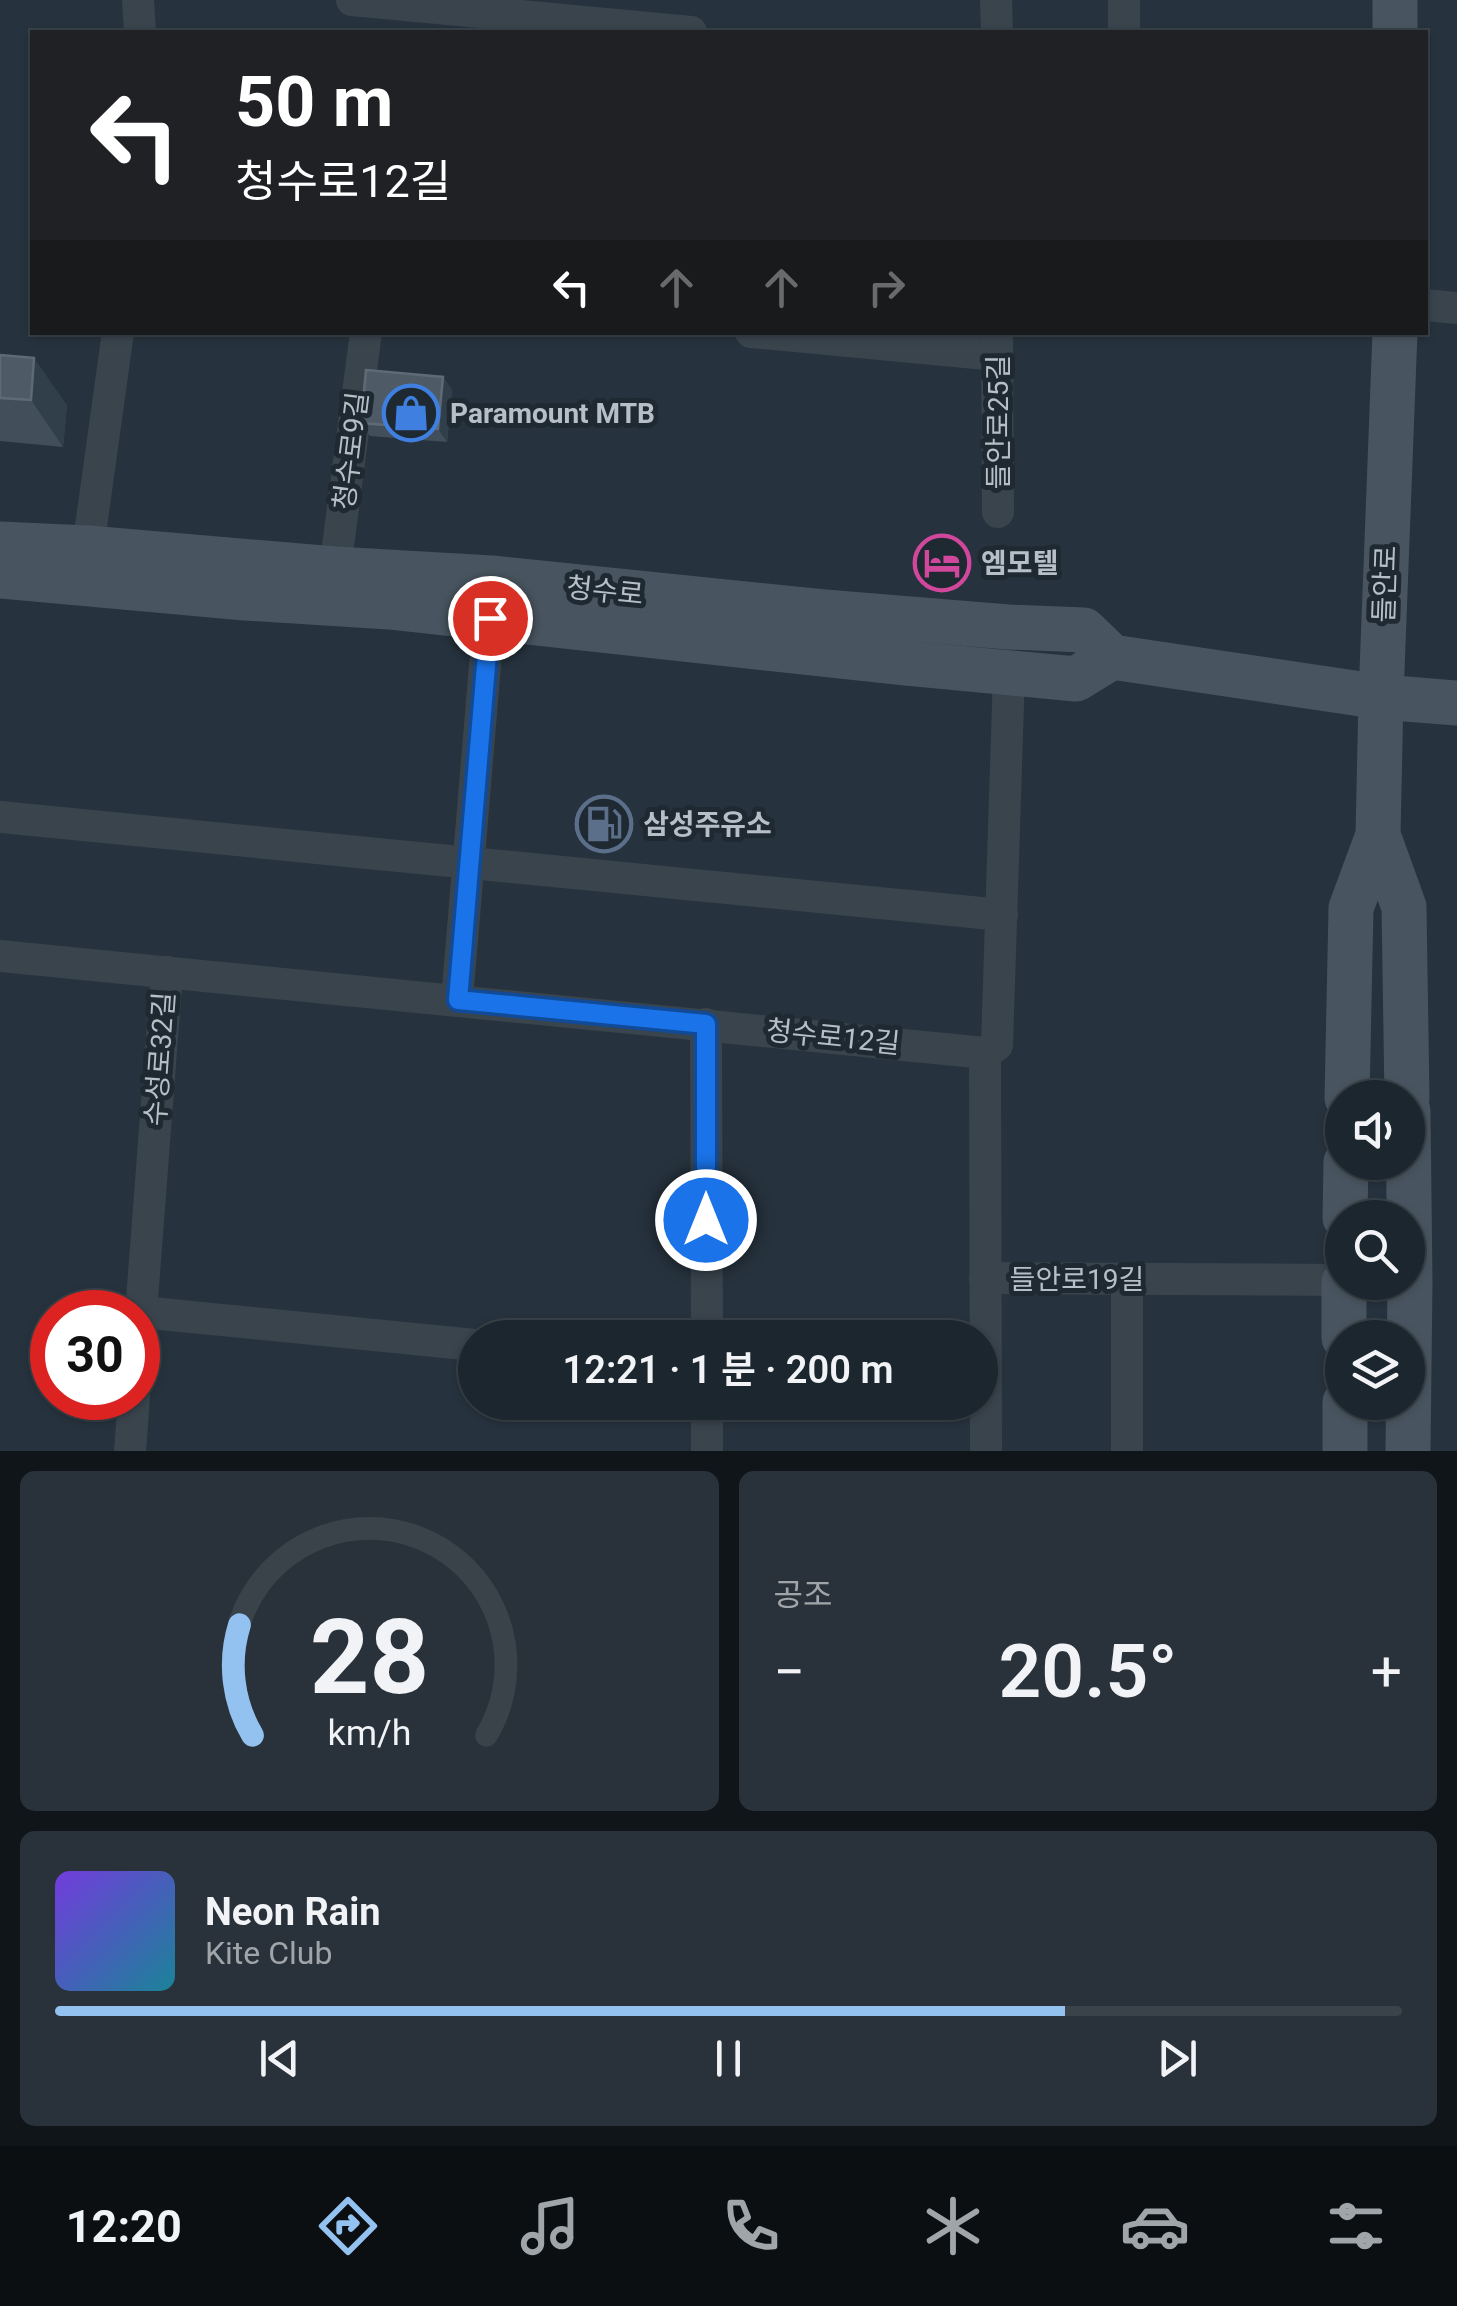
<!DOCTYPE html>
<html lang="ko">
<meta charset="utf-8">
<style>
body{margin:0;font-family:Roboto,"Noto Sans KR",sans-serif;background:#29323a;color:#f1f3f6;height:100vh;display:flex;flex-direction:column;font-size:38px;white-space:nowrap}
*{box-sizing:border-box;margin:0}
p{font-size:32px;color:#a0a5aa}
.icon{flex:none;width:55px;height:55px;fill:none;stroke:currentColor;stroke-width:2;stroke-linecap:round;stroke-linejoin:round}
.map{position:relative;height:1451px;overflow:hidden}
.drawer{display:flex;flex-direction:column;gap:20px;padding:20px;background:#0f1519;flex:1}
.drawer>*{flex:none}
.banner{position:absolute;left:30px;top:30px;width:1398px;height:305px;border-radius:0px;box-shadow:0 2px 8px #0004,0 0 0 2px #3a434a;background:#202124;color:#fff;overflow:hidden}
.tools{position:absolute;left:1325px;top:1080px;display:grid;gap:20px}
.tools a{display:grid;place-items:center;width:100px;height:100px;border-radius:50%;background:#1c262e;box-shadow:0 2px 8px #0004,0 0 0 2px #3a434a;font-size:50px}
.speed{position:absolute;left:30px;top:1290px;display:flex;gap:20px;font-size:50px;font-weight:700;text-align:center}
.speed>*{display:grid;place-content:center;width:130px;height:130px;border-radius:50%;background:#1c262e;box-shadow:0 2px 8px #0004,0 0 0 2px #3a434a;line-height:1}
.speed .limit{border:15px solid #d22;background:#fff;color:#111}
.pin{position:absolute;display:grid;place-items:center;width:85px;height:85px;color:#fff;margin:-42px;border:5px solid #fff;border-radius:50%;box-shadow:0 2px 10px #0007}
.me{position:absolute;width:110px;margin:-55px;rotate:0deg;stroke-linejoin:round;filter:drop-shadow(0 0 8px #0008)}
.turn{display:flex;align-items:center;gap:35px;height:210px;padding:0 40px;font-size:45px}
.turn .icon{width:130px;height:130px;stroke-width:2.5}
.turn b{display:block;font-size:70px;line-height:85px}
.lanes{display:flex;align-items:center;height:95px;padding:0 40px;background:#0003;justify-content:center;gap:50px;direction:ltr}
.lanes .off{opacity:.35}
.big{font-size:75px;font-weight:600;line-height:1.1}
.drawer .tile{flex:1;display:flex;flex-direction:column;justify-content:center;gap:15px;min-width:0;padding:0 35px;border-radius:15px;background:#29323a}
.drawer .dial{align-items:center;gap:0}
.dial svg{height:260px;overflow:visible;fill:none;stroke:#3a434a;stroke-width:7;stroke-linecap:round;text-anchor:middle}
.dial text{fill:#f1f3f6;stroke:none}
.song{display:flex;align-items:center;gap:30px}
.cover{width:120px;height:120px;border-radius:15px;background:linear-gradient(135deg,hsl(260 70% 55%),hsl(190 70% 35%))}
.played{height:10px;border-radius:5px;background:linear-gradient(90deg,#93c1f0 75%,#3a434a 75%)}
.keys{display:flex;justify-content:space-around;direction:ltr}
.heat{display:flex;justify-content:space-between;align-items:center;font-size:55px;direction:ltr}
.drawer .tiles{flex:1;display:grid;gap:20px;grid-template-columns:1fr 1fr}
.tile:last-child{grid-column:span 2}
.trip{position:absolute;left:458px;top:1320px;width:540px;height:100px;border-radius:50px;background:#1c262e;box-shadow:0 2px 8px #0004,0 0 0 2px #3a434a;font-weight:600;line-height:100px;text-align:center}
.dock{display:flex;height:160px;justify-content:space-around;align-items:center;background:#0b0f12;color:#a0a5aa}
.dock .icon{width:70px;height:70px}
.dock .on{color:#93c1f0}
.dock b{font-size:45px;color:#f1f3f6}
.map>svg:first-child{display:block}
</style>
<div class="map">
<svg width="1457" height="1451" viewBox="0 0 1457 1451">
<rect width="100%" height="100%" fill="#26323d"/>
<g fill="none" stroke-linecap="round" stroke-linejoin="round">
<g stroke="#3a444d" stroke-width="32">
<polyline points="138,0 140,32"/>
<polyline points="352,0 691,32"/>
<polyline points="996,0 997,32"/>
<polyline points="1124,32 1124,0"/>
<polyline points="1425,305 1457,308"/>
<polyline points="751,332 997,355"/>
<polyline points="997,332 998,512"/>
<polyline points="88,548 118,332"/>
<polyline points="335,569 366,332"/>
<polyline points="0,817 1002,915"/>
<polyline points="0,956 985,1053 986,1451"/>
<polyline points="457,1000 489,618"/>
<polyline points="706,1024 707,1338"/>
<polyline points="985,1053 997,1045 1009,673"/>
<polyline points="985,1278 1342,1280"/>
<polyline points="1127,1279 1127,1451"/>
<polyline points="141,1312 475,1345"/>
<polyline points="138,1352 167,972"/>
<polyline points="707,1402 707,1451"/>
<polyline points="130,1451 134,1398"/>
</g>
<g stroke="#48545f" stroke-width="45">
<polyline points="1395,0 1395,32"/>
<polyline points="0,544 88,548 335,569 492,578 824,612 1008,627 1084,630 1112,657 1381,697 1457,703"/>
<polyline points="0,576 245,598 389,607 904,663 1076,679 1112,657"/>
<polyline points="1378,835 1404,907 1407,1098"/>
<polyline points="1347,1098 1351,908 1378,835 1381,697 1395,332"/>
<polyline points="1408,1111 1410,1282 1408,1451"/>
<polyline points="1345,1218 1346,1162"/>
<polyline points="1344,1282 1344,1338"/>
<polyline points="1345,1402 1345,1451"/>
</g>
</g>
<g fill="#424f5a">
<polygon points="0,355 67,405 63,447 0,441"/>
<polygon points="443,377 452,390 447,442 370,436 361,423"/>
</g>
<g fill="#313f4a">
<polygon points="34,358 67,405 63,447 31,400"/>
<polygon points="443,377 452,390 447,442 438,429"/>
</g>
<g fill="#4e5b66" stroke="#5e6b75" stroke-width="2.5">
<polygon points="0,355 34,358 31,400 0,398"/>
<polygon points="366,370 443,377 438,429 361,423"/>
</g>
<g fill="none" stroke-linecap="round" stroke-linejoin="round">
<g stroke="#114b97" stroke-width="25">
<polyline id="route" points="490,618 458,1000 706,1024 706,1220"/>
</g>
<use href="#route" stroke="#1a73e8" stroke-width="18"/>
</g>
<defs>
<g id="shop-ring" transform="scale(2.875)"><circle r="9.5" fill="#1f2932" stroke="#3f7fe0" stroke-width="1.5"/><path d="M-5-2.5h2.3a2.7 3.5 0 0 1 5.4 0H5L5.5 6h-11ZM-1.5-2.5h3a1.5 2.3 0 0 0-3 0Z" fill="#3f7fe0"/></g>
<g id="hotel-ring" transform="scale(2.875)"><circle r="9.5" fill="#1f2932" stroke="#d1479c" stroke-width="1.5"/><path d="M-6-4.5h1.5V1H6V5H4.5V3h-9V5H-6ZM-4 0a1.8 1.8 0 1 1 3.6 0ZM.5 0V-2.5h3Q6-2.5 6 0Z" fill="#d1479c"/></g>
<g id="fuel-ring" transform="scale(2.875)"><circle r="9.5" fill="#1f2932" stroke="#5c6f8a" stroke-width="1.5"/><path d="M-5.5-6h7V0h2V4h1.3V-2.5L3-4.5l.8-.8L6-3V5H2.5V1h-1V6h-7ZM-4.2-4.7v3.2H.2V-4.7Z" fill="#5c6f8a"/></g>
</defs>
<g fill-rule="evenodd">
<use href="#shop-ring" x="411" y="413"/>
<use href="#hotel-ring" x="942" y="563"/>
<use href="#fuel-ring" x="604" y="824"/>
</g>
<g text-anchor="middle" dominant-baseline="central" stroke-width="10" stroke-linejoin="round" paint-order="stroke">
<g font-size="28" font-weight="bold" fill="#b6bfc8" stroke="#1f2932" text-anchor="start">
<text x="450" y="413">Paramount MTB</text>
<text x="981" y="563">엠모텔</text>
<text x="643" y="824">삼성주유소</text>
</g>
<g font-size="28" fill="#b6bfc8" stroke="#1f2932">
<text transform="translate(998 422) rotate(-90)">들안로25길</text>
<text transform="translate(351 451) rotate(-83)">청수로9길</text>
<text transform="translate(1385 584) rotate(-88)">들안로</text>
<text transform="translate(605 591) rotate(6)">청수로</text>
<text transform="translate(833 1037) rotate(6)">청수로12길</text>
<text transform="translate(160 1059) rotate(-86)">수성로32길</text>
<text x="1077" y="1279">들안로19길</text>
</g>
</g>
</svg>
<div class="tools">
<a><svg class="icon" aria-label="sound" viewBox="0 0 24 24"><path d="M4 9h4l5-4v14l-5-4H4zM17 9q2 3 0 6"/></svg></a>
<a><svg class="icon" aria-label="search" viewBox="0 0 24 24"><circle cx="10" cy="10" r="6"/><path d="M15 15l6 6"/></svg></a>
<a><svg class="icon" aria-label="layers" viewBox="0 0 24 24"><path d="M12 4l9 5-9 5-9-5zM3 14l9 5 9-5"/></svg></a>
</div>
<div class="speed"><div class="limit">30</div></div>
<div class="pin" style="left:490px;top:618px;background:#d93025"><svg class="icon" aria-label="arrive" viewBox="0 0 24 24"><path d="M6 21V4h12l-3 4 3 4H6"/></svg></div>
<svg class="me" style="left:706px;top:1220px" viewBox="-20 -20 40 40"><circle r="17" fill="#1a73e8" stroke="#fff" stroke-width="3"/><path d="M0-11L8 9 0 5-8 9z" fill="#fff"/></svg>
<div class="trip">12:21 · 1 분 · 200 m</div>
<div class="banner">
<div class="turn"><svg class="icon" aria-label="left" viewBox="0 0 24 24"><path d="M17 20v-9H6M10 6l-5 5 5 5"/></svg><div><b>50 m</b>청수로12길</div></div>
<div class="lanes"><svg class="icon" aria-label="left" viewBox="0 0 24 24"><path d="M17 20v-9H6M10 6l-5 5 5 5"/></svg><svg class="icon off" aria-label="ahead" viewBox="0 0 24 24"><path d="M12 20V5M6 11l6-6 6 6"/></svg><svg class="icon off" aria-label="ahead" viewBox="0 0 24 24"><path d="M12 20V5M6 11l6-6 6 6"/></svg><svg class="icon off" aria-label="right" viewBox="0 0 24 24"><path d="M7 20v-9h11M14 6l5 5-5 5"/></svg></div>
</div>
</div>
<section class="drawer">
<div class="tiles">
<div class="tile dial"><svg viewBox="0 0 100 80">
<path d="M14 69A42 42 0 1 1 86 69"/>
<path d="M14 69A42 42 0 0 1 10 35" stroke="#93c1f0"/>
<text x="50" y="56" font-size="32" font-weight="700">28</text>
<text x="50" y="72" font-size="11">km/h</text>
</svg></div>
<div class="tile"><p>공조</p>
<div class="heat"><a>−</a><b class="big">20.5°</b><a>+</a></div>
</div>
<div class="tile">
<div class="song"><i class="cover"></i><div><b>Neon Rain</b><p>Kite Club</p></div></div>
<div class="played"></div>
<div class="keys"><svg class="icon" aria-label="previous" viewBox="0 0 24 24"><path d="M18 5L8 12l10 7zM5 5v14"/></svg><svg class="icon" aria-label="pause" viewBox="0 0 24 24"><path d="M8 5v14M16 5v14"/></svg><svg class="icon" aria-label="next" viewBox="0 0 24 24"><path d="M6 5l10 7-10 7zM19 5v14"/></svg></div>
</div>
</div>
</section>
<nav class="dock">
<b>12:20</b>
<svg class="icon on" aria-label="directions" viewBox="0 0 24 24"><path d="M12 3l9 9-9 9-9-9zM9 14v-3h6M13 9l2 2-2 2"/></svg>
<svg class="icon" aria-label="music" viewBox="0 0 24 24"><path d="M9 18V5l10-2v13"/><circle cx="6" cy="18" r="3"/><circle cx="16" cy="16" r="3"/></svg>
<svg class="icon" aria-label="phone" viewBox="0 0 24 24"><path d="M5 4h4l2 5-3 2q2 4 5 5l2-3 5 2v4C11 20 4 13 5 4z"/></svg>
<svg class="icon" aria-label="climate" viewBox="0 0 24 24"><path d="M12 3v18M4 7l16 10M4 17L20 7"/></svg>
<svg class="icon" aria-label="car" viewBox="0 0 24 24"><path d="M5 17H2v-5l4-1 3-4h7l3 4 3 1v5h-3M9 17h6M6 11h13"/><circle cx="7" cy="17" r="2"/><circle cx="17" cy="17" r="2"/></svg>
<svg class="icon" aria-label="filters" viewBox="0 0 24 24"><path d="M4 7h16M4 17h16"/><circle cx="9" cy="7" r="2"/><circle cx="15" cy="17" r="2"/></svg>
</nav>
